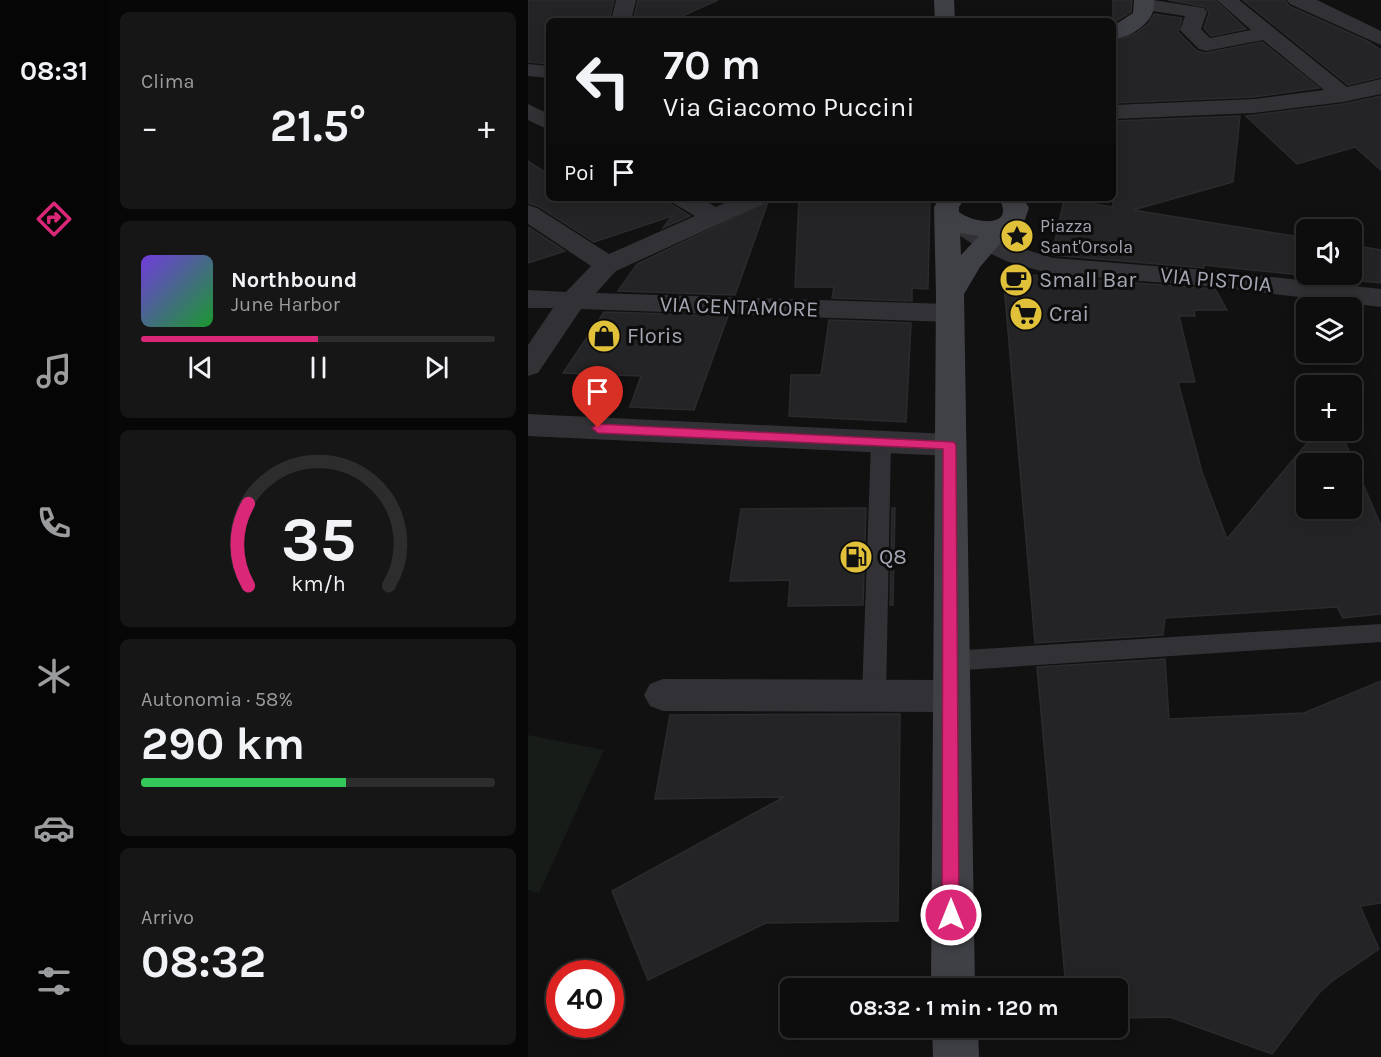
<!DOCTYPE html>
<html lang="it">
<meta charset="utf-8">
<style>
body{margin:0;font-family:Karla,sans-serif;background:#161617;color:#f1f3f6;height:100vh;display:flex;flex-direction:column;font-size:22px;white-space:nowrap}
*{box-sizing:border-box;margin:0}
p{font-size:20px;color:#9a9c9e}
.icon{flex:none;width:33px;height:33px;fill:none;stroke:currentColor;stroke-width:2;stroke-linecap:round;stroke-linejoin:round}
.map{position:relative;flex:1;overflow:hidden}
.drawer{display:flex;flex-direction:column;gap:12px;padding:12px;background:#070708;width:420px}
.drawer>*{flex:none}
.hud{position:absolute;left:18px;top:18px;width:570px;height:183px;border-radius:9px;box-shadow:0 3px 15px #0003,0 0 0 2px #2d2d2e;background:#0d0d0e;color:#f1f3f6;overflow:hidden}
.buttons{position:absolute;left:768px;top:219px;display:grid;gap:12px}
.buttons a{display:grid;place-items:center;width:66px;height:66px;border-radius:9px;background:#0d0d0e;box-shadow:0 3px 15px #0003,0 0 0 2px #2d2d2e;font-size:30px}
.speed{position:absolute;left:18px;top:960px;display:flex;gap:12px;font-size:30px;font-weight:700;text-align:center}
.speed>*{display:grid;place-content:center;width:78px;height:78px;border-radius:50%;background:#0d0d0e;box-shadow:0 3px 15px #0003,0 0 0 2px #2d2d2e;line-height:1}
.speed .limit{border:9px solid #d22;background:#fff;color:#111}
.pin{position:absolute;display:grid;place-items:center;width:51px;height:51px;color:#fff;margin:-62px -26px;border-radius:50% 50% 50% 0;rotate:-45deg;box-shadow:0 0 6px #0007}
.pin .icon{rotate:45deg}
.me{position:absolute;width:66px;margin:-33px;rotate:0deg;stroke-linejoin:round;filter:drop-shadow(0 0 4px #0008)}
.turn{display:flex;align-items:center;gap:21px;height:126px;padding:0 18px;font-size:27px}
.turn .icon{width:78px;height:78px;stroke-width:2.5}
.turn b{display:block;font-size:42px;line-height:51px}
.then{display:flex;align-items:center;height:57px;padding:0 18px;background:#0003;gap:12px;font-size:22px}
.big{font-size:45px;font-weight:700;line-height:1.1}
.drawer .tile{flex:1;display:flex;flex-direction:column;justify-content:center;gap:9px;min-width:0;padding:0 21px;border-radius:9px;background:#161617}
.drawer .dial{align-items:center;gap:0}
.dial svg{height:156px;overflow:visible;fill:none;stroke:#2d2d2e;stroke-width:7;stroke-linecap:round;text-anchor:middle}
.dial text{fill:#f1f3f6;stroke:none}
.song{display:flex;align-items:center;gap:18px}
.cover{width:72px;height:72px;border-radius:9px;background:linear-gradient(135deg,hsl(260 70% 55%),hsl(130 70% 35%))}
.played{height:6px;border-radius:3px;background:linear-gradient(90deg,#db2777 50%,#2d2d2e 50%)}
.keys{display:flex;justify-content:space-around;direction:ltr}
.heat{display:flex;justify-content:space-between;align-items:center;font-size:33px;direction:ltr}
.charge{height:9px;border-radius:4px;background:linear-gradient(90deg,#34c759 58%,#2d2d2e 0)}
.trip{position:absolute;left:252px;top:978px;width:348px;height:60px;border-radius:9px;background:#0d0d0e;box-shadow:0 3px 15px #0003,0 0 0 2px #2d2d2e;font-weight:700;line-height:60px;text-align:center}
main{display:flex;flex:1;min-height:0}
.menu{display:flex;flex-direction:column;width:108px;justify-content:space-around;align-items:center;background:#050506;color:#9a9c9e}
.menu .icon{width:42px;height:42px}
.menu .selected{color:#db2777}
.menu b{font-size:27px;color:#f1f3f6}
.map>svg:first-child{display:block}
</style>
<main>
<nav class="menu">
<b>08:31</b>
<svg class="icon selected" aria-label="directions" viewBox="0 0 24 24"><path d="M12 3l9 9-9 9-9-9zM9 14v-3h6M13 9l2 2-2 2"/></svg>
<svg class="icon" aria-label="music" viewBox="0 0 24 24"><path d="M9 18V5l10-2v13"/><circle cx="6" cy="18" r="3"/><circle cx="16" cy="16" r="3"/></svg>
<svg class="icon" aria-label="phone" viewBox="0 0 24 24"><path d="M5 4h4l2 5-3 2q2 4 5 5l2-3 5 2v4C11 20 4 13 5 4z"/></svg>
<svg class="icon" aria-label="climate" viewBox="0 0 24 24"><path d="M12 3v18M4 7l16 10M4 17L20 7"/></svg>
<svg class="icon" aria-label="car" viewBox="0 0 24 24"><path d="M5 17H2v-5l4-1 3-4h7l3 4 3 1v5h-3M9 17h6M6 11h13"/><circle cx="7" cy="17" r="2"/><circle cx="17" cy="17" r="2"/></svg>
<svg class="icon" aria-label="filters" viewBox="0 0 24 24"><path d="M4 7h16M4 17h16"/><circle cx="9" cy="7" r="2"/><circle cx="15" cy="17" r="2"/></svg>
</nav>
<section class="drawer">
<div class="tile"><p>Clima</p>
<div class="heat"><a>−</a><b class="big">21.5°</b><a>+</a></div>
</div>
<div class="tile">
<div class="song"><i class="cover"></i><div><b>Northbound</b><p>June Harbor</p></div></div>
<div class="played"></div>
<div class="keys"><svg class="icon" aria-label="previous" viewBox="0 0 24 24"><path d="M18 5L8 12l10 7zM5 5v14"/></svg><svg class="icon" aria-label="pause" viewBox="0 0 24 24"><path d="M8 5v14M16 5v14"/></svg><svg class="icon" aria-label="next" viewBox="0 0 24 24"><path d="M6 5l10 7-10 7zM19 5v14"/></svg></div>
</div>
<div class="tile dial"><svg viewBox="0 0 100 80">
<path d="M14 69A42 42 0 1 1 86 69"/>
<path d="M14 69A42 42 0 0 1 14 27" stroke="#db2777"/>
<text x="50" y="56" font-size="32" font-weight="700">35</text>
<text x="50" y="72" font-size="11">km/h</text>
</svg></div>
<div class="tile"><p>Autonomia · 58%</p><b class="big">290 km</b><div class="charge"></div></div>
<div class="tile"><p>Arrivo</p><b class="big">08:32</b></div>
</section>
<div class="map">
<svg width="853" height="1057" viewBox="0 0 853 1057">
<rect width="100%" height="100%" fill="#111112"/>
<polygon fill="#171c19" points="0,735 76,750 11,893 0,890"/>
<g fill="#242426" stroke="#2b2b2e" stroke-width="1.5" fill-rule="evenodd">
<polygon points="0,0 86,0 81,21 21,21 21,64 0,62"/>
<polygon points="110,0 190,0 143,21 105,21"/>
<polygon points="585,0 604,0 603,12 585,23"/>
<polygon points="640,0 687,0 718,29 683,36 676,28 681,13 678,7"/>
<polygon points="715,0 757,0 761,6 839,41 853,50 853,77 820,85"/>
<polygon points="626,14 654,18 650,32 669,51 677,53 734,42 791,88 726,97 585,103 585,42 608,33 621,23"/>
<polygon points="853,96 853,170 827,147 769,164 718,116 815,104"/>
<polygon points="712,116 705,182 605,210 778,238 778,274 824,274 824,245 853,250 853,283 675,265 676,268 524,255 536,199 585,207 585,121"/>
<polygon points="0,161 21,175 21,198 140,198 144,205 162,216 135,228 144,216 66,242 10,206 0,203"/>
<polygon points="271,198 402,198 400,289 384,288 384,301 304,298 306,287 267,287"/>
<polygon points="240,202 207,295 90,291 109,264"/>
<polygon points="0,227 37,251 0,263"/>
<path d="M475 273 687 289 699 310H666L667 316H651L667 382H650L674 472 699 539 784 437H815L853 526V614L815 618 809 607 637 618 635 635 507 643ZM778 464H824V508H778Z"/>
<polygon points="76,312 200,316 166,410 102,407 113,376 35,373"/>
<polygon points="301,320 383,323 378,422 261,416 263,375 293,375"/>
<polygon points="338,508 335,605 260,606 262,580 202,581 213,509"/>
<polygon points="364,508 367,508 365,605 362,605"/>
<polygon points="637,659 641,719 776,713 853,681 853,903 832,906 851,949 803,982 790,994 744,1054 642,1017 590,1018 590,988 538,988 509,667"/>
<polygon points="372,714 370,921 238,923 120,980 84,891 256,797 127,799 142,715"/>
</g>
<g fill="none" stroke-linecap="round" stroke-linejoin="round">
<g fill="#323236" fill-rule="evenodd">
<polygon points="353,435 360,437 363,442 358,696 354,703 346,706 338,703 334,696 343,442 346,437"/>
<polygon points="853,624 853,642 422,671 414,668 410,661 414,654 422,651"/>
</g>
<g fill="#323236" fill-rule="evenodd">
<polygon points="88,0 108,0 103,21 83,21"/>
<polygon points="625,0 676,8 679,12 673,29 682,38 723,30 689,0 711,0 819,87 853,79 853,94 815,102 726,113 585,119 585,105 726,99 796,90 735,40 678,51 671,49 652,30 657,16 611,9 608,5 611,1"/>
<polygon points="759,0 789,0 853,31 853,45 762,4"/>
<polygon points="0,64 21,66 21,78 0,76"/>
<polygon points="0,104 21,114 21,130 0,120"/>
<polygon points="142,198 172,198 188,207 207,198 240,198 237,203 88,271 68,293 421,304 431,307 435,313 431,319 421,322 53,309 10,373 0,376 0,345 25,308 0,308 0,290 38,292 63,266 0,224 0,205 9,208 81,254 167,216 145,203"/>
<polygon points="437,220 446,223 467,237 496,249 525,258 690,271 853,289 853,307 690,287 523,274 478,261 449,247 428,233 424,228 428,223"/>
<polygon points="0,414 421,434 432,437 436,445 432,453 421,456 0,436"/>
<polygon points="135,679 422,680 435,685 441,696 435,707 422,712 135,711 122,706 116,695 122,684"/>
</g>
<g fill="#404146" fill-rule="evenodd">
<polygon points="406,0 426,0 427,21 407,21"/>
<path d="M606 0H626C629 22 604 36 585 40V26L605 13Z"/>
<path d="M412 198H437L431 207V212C447 224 488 229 471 198H495L501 208 496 222 482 232 452 267 436 294 447 988H403L408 294 406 207ZM432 233 451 236 433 255Z"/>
<polygon points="404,1028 450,1028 451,1057 405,1057"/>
</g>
</g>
<polygon fill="#db2777" stroke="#8e194d" stroke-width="1.5" points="70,424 426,442 428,445 431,915 429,921 423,924 416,921 414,915 415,449 70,433 64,428"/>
<defs>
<g id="sight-disc" transform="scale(1.725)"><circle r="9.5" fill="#e1c139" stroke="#0c0c0d"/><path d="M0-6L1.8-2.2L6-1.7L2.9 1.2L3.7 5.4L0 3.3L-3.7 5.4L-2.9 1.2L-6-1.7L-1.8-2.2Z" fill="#111"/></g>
<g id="cafe-disc" transform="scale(1.725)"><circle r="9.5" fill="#e1c139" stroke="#0c0c0d"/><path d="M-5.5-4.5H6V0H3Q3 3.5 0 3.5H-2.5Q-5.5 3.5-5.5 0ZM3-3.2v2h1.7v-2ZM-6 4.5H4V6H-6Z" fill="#111"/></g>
<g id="supermarket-disc" transform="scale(1.725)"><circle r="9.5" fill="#e1c139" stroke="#0c0c0d"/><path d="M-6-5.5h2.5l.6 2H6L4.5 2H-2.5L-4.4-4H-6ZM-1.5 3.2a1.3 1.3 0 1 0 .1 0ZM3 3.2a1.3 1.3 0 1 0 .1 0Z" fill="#111"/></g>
<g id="shop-disc" transform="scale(1.725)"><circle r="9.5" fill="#e1c139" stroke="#0c0c0d"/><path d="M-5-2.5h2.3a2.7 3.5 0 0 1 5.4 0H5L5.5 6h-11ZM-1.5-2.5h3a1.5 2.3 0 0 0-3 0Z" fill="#111"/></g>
<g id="fuel-disc" transform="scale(1.725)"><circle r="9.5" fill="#e1c139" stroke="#0c0c0d"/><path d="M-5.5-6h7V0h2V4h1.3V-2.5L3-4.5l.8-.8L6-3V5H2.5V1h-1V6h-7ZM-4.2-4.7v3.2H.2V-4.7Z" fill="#111"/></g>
</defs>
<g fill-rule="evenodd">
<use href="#sight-disc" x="489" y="236"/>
<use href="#cafe-disc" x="488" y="280"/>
<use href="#supermarket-disc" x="498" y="314"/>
<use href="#shop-disc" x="76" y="336"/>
<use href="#fuel-disc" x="328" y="557"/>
</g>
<g text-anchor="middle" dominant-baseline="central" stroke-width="6" stroke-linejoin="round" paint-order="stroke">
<g font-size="18" fill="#a3a5b1" stroke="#0c0c0d" text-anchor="start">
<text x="512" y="226">Piazza<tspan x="512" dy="21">Sant'Orsola</tspan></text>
</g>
<g font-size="22" fill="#a3a5b1" stroke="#0c0c0d" text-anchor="start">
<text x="511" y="280">Small Bar</text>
<text x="521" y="314">Crai</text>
<text x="99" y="336">Floris</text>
<text x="351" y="557">Q8</text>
</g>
<g font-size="22" fill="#a3a5b1" stroke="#0c0c0d">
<text transform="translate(688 280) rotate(5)">VIA PISTOIA</text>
<text transform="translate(211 307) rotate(2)">VIA CENTAMORE</text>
</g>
</g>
</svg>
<div class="buttons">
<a><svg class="icon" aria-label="sound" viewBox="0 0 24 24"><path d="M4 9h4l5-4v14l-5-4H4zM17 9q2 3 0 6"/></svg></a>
<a><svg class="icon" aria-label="layers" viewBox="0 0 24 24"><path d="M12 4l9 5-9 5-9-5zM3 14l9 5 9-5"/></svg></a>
<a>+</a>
<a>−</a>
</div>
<div class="speed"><div class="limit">40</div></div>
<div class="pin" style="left:70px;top:428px;background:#d93025"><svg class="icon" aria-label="arrive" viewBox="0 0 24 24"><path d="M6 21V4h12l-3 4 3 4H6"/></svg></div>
<svg class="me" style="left:423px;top:915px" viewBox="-20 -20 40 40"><circle r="17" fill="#db2777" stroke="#fff" stroke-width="3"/><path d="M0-11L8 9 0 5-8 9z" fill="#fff"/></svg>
<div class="trip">08:32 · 1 min · 120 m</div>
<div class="hud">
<div class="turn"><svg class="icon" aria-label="left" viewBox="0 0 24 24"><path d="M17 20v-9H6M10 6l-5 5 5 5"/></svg><div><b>70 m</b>Via Giacomo Puccini</div></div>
<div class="then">Poi<svg class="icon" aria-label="arrive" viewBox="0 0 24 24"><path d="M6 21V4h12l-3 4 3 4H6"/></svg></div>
</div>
</div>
</main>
